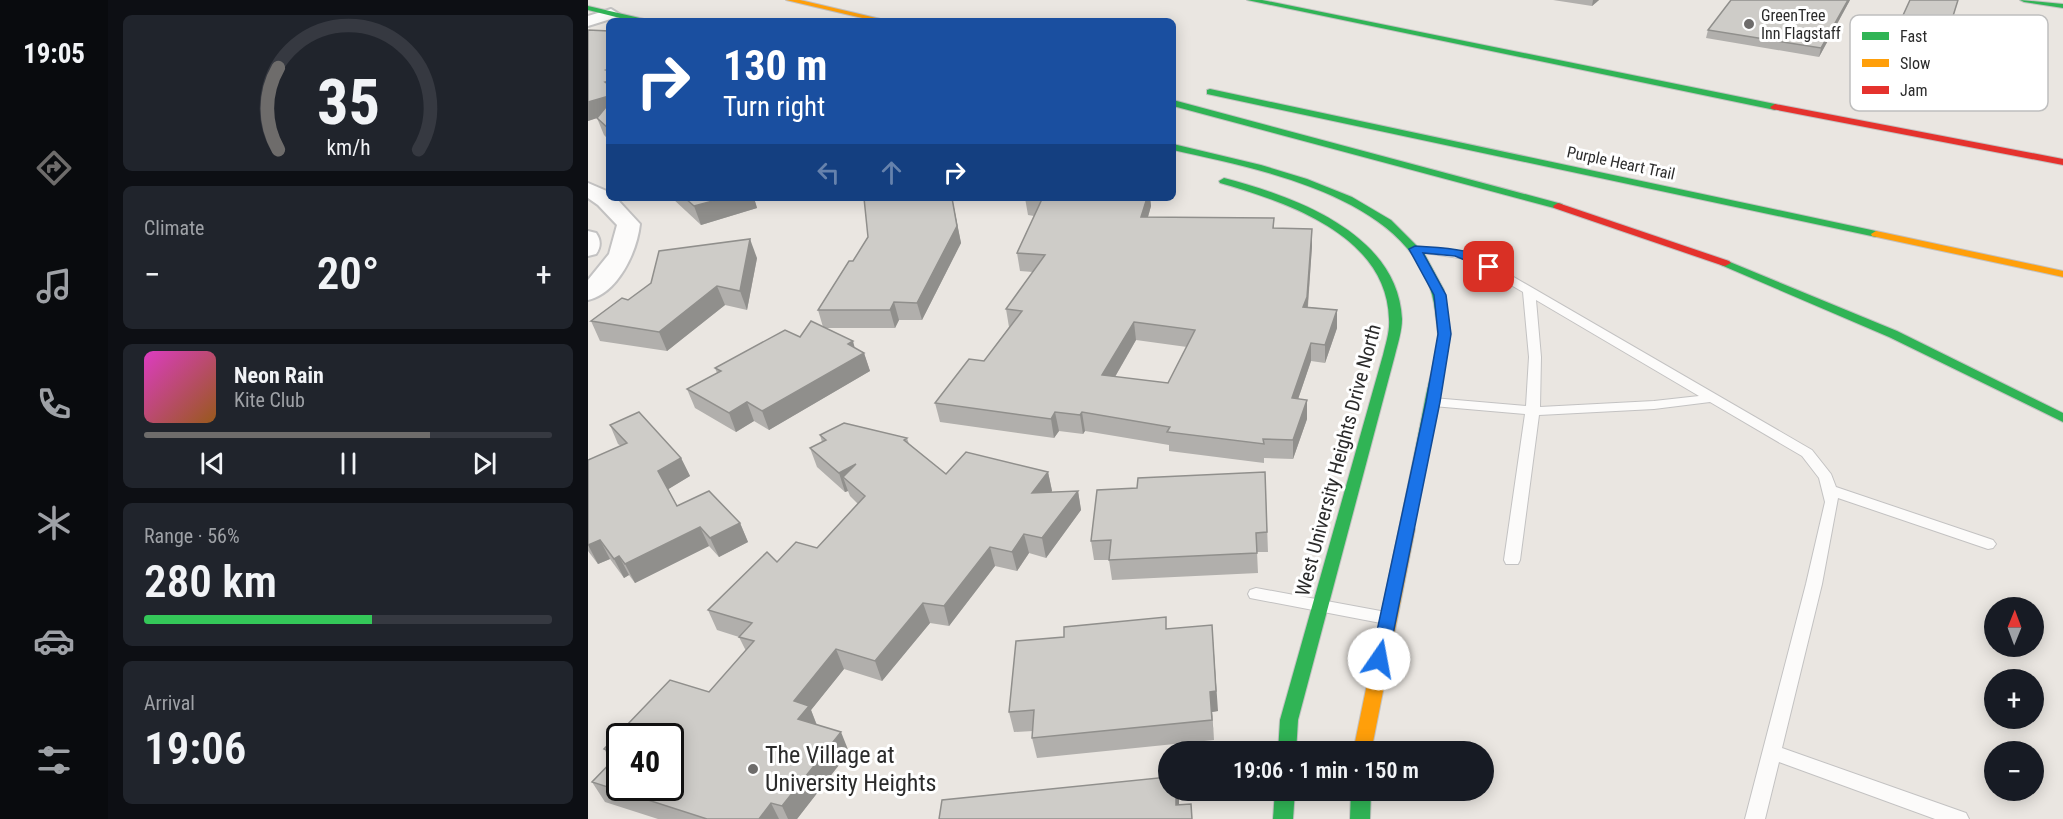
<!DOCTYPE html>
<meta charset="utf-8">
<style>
body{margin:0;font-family:"Roboto Condensed",sans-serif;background:#20242c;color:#f1f3f6;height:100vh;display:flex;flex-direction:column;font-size:22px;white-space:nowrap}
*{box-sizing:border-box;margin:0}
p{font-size:20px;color:#9ea1a6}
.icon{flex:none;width:33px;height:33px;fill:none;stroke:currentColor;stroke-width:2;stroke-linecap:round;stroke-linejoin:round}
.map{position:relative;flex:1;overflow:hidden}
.drawer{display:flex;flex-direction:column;gap:15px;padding:15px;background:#0d0f14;width:480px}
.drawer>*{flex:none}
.hud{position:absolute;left:18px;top:18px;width:570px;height:183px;border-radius:9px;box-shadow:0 3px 15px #0003;background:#1a4fa0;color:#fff;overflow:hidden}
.needle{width:39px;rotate:1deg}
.buttons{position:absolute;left:1396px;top:597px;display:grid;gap:12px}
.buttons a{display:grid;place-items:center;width:60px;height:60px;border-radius:50%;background:#171b24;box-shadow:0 3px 15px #0003;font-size:30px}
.speed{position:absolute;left:18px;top:723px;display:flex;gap:12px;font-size:30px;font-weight:700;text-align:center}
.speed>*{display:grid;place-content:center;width:78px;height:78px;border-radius:50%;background:#171b24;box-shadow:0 3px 15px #0003;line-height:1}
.speed .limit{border:3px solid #111;border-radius:9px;background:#fff;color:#111}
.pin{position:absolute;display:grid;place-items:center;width:51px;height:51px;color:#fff;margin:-26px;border-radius:12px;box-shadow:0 3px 9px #0006}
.me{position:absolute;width:66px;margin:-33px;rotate:12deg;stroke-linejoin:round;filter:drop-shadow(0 0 4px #0008)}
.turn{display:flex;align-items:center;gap:21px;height:126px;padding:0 18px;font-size:27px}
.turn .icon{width:78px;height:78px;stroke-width:2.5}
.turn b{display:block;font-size:42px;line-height:51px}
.lanes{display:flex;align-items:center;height:57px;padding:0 18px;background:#0003;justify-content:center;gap:30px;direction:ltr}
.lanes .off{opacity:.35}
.big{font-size:45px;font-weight:600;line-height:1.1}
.drawer .tile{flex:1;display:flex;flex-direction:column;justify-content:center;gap:9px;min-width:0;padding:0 21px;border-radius:9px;background:#20242c}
.drawer .dial{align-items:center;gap:0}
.dial svg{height:156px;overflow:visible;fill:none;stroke:#363941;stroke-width:7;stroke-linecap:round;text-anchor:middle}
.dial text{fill:#f1f3f6;stroke:none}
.song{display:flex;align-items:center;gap:18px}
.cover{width:72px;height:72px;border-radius:9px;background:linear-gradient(135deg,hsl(310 70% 55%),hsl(30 70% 35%))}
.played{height:6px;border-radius:3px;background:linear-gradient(90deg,#6e6c6b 70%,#363941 70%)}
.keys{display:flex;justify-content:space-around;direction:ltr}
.heat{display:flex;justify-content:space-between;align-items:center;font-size:33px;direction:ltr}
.charge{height:9px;border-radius:4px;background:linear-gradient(90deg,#34c759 56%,#363941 0)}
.trip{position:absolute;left:570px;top:741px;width:336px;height:60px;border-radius:30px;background:#171b24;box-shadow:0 3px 15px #0003;font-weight:600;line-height:60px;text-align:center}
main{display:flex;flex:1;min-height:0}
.tab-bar{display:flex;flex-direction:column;width:108px;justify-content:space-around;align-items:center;background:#090b0e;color:#9ea1a6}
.tab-bar .icon{width:42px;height:42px}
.tab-bar .selected{color:#6e6c6b}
.tab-bar b{font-size:27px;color:#f1f3f6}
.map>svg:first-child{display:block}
</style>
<main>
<nav class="tab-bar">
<b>19:05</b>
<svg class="icon selected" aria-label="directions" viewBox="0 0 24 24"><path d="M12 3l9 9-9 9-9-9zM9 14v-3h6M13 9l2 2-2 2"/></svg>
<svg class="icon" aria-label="music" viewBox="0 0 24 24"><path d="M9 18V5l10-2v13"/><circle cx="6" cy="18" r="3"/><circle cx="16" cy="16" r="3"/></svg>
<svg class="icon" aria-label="phone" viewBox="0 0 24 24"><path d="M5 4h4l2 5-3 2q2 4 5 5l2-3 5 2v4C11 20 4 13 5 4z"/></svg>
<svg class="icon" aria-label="climate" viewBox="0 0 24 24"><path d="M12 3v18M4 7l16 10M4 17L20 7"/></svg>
<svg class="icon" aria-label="car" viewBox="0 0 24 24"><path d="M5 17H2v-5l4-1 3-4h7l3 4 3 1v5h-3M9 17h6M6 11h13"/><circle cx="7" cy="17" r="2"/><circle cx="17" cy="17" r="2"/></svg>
<svg class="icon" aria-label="filters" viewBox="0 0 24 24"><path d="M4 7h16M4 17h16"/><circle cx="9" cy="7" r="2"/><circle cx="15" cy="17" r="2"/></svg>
</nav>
<section class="drawer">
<div class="tile dial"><svg viewBox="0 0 100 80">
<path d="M14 69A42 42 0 1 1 86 69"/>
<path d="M14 69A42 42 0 0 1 14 27" stroke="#6e6c6b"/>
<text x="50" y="56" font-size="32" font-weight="700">35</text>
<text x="50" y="72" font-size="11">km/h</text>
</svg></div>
<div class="tile"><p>Climate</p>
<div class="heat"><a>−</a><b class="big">20°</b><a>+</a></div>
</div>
<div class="tile">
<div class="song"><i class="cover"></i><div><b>Neon Rain</b><p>Kite Club</p></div></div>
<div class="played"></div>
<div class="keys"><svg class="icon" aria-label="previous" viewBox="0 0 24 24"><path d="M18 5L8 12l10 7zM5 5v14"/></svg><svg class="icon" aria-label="pause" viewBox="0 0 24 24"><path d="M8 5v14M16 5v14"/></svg><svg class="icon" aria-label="next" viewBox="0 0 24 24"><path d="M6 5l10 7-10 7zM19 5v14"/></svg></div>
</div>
<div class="tile"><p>Range · 56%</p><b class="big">280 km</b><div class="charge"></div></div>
<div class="tile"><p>Arrival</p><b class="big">19:06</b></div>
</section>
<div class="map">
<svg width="1475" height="819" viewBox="0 0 1475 819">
<rect width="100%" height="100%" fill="#eae6e1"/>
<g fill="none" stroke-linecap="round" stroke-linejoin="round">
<g stroke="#c3c2c2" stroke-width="2">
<g id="lane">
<path d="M827 246 886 254 1224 450 1243 474 1248 487 1405 540 1408 544 1405 548 1400 549 1250 498 1234 584 1194 748 1378 813 1381 819H1347L1191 762 1177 819H1157L1218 584 1237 502 1231 478 1214 456 1122 402 1066 409 951 415 932 560 930 564H918L916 560 937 414 845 406 838 402 845 398 938 406 941 357 935 292 878 259 823 251V247ZM948 300 1111 396 1066 401 952 407 953 357Z"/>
<polygon points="668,588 798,612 804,614 806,618 804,622 798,624 662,598 660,594 662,590"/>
</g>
</g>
<g stroke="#c3c2c2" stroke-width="4">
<g id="street">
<polygon points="23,9 31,14 29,17 0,26 0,16"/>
<path d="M0 183 21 192V198H28L52 224C49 252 30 293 0 300V280L21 254 29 225 10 205 0 198Z"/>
<path d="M0 231 8 233C13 240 13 247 8 254L0 256Z"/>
</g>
</g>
<g stroke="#c3c2c2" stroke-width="2">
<g id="fast">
<polygon points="659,0 674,0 1187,104 1192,107 1187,110"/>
<polygon points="1432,0 1475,4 1475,8 1436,2"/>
<polygon points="0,6 56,19 57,21 44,21 0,10"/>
<polygon points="622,89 1288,231 1293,234 1288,237 619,94 619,90"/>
<polygon points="585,100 974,204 975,206 974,208 966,208 585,106"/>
<path d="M585 144 673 165 719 179 764 197 803 220 836 253 856 290 862 336 824 533H814L811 529C820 486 829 443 837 400 841 379 848 358 850 337 850 329 848 319 847 310 833 199 674 170 585 150Z"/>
<path d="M636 178C705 196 810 233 814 319 814 331 810 343 807 355L710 720 708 752H690L692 720 795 355C798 343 802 331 801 319 799 235 698 202 632 183L631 181Z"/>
<polygon points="1137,260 1309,331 1475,413 1475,422 1301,337 1133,265 1131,263"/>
<polygon points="687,790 707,790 705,819 685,819"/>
<polygon points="763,790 783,790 782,819 762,819"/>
</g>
</g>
<g stroke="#c3c2c2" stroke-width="2">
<g id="slow">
<polygon points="198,0 212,0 301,21 287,21"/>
<polygon points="1288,231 1475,271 1475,277 1284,236 1283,234"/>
<polygon points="819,524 824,525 827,529 783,752 765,752 811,529 814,525"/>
</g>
</g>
<g stroke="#c3c2c2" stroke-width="2">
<g id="jam">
<polygon points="1187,104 1475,159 1475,165 1184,109 1182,107"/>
<polygon points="970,203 1141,261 1143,263 1137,266 1133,265 966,208 965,206"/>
</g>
</g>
<use href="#lane" fill="#fcfbfa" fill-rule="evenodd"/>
<use href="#street" fill="#fcfbfa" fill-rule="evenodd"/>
<use href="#fast" fill="#30b455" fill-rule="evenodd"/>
<use href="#slow" fill="#ff9f0a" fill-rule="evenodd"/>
<use href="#jam" fill="#e5322d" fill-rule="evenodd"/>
</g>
<g fill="#b1afac" fill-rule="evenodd">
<polygon points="965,0 1011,0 1004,6"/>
<polygon points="1262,0 1231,57 1118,38 1120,30"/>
<polygon points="1370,0 1347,74 1298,66 1299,63 1297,62 1301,46"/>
<polygon points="0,30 21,31 21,140 16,135 9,118 0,121"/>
<polygon points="84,198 166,198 169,208 113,225"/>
<polygon points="364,198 373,243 334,320 311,320 307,328 237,328 267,348 276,353 282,371 181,430 166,421 148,432 107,408 99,389 129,373 127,368 212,337 235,327 230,310 265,261"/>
<path d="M437 198H562L563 206 560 217 686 218V228L724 229V246L720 307 749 310V328L737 363 723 361 710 399 719 400V419L705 459 676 458V463L581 451V445L497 431 495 434 471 431 466 438 352 422 347 403 396 361 421 327 418 309 445 272 432 271 429 253 446 216 440 215ZM548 340 599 347 580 383 527 377Z"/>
<polygon points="169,258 159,310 137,305 79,351 12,341 3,321 40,300"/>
<polygon points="22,425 93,458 102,476 80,489 89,506 152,523 160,542 131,557 121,546 47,583 41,575 36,578 22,559 10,564 0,551 0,460 33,446 30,444"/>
<polygon points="232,435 319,438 321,444 358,474 460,472 464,491 463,492 490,491 493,510 458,558 441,553 429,571 407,566 361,626 342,623 294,681 256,669 223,710 229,725 261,752 209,819 70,819 17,802 4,782 24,761 16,749 121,692 158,651 151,637 129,630 120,610 189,562 229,548 270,504 262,496 260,491 257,492 229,467 222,448 234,442"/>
<polygon points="677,472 680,552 669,552 670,573 524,580 521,560 506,560 503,541 549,488"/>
<polygon points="580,629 630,711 624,712 626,740 449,758 444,738 445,731 426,732 421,712"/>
</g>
<g fill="#908f8c">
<polygon points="1005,0 1011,0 1004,6"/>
<polygon points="1260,0 1262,0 1231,57 1233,48"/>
<polygon points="21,96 21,114 0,121 0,102"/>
<polygon points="136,198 166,198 169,208 113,225 106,206"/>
<polygon points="364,198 373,243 334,320 329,303"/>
<polygon points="559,198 562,198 563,206 555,234 553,217"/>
<polygon points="724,229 724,246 719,315 715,307"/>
<polygon points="162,239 169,258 159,310 152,291"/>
<polygon points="129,286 137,305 79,351 71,332"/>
<polygon points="306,302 311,320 307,328 302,310"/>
<polygon points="749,310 749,328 737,363 737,345"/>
<polygon points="546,322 548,340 517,394 514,375"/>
<polygon points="265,341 269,357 276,353 282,371 181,430 174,411"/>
<polygon points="723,343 723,361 704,417 704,398"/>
<polygon points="719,400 719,419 705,459 705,440"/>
<polygon points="159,402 166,421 148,432 141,413"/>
<polygon points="467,412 471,431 466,438 463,419"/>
<polygon points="494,412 497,431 495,434 492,415"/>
<polygon points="93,458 102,476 79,490 70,471"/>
<polygon points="268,464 255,477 260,491 257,492 251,473"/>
<polygon points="460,472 464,491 448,512 444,493"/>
<polygon points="490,491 493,510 458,558 454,538"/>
<polygon points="152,523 160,542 131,557 122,538"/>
<polygon points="112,527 121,546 47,583 37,564"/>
<polygon points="436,534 441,553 429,571 424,552"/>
<polygon points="12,540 22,559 10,564 0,545"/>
<polygon points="402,547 407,566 361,626 356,606"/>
<polygon points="31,556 41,575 36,578 26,559"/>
<polygon points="335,603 342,623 294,681 287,661"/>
<polygon points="624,625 630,711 624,712 626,740 622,692"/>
<polygon points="248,649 256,669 223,710 229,726 210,719 206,701"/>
<polygon points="253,732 261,752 209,819 200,819 194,806"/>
<polygon points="588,790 590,790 591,796 591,819 588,805"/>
<polygon points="183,803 191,819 171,819"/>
</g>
<g fill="#ceccc8" stroke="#908f8c" stroke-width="1.5" fill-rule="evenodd">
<polygon points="1143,0 1260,0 1233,48 1120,30"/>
<polygon points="1322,0 1370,0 1352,58 1303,50 1304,47 1301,46"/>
<polygon points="0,30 21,31 21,69 18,70 21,71 21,81 17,82 21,85 21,96 0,102"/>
<polygon points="18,107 21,108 21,129 9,118"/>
<polygon points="97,198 136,198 106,206"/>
<polygon points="276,198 364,198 369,226 329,303 306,302 302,310 230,310 261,261 265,261 280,237"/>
<path d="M437 198H559L553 217 686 218 685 228 724 229 719 297 715 307 749 310 737 345 723 343 704 398 719 400 705 440 675 439 676 444 579 432 582 427 494 412 492 415 467 412 463 419 347 403 381 359 396 361 434 311 418 309 457 255 429 253 454 199H437ZM546 322 607 330 580 383 514 375Z"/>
<polygon points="162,239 152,291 129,286 71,332 3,321 34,298 40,300 63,283 71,251"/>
<polygon points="223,321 265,341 260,344 276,353 174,411 159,402 141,413 99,389 133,371 127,368 197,330 212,337"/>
<polygon points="51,412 93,458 70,471 89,506 121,491 152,523 122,538 112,527 37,564 31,556 26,559 12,540 0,545 0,460 39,443 22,425"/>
<path d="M256 423 319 438 316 440 358 474 378 452 460 472 444 493 490 491 454 538 436 534 424 552 402 547 356 606 335 603 287 661 248 649 206 701 221 706 210 719 253 732 194 806 183 803 171 819H119L4 782 31 754 16 749 82 680 121 692 166 641 151 637 164 623 120 610 179 552 189 562 208 542 229 548 277 496 255 477 268 464 251 473 222 448 238 440 232 435ZM32 736H82V788H32Z"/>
<polygon points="677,472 679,532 668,533 669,553 521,560 523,540 503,541 509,490 549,488 550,478"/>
<polygon points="578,617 578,629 624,625 628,691 622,692 624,720 444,738 446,710 421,712 428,641 476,637 476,627"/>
<polygon points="580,777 580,790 588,790 588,805 603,804 604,819 351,819 354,800"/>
</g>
<path fill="#1a73e8" stroke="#114b97" stroke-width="1.5" d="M827 246C854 248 887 247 907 267L901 270 867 256 835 253 858 295 863 334 852 402 800 659 798 664 791 666 785 664 783 659 838 402 850 334 846 295 821 249Z"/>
<g fill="#6e6c6b" stroke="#fff" stroke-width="2">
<circle cx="1161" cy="24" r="6"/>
<circle cx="165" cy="769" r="6"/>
</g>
<g text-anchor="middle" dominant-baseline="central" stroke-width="6" stroke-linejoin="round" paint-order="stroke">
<g font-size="16" fill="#2b2b2b" stroke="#fff" text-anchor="start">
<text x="1173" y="15">GreenTree<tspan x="1173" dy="18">Inn Flagstaff</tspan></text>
</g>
<g font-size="16" fill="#2b2b2b" stroke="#fff">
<text transform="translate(1033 163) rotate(12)">Purple Heart Trail</text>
</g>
<g font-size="20" fill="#2b2b2b" stroke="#fff">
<text transform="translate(750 460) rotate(-75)">West University Heights Drive North</text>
</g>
<g font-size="24" fill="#2b2b2b" stroke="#fff" text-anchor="start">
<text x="177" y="755">The Village at<tspan x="177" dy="28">University Heights</tspan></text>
</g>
</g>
<rect x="1262" y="15" width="198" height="96" rx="9" fill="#fff" stroke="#bfbfbf" stroke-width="1.5"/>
<rect x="1274" y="32" width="27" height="8" fill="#30b455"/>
<rect x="1274" y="59" width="27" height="8" fill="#ff9f0a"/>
<rect x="1274" y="86" width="27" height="8" fill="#e5322d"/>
<g font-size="16" fill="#2b2b2b">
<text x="1312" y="42">Fast</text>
<text x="1312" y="69">Slow</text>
<text x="1312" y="96">Jam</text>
</g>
</svg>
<div class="buttons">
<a><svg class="needle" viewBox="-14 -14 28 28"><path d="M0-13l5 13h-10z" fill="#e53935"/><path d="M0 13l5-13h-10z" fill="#9ea1a6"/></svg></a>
<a>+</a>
<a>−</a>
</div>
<div class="speed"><div class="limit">40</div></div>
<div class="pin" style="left:901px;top:267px;background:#d93025"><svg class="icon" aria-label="arrive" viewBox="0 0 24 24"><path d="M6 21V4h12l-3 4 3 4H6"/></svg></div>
<svg class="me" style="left:791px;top:659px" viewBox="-20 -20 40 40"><circle r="19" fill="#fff"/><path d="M0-13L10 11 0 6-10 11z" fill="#1a73e8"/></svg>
<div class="trip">19:06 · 1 min · 150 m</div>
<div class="hud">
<div class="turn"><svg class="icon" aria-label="right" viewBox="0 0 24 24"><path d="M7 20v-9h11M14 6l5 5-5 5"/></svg><div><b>130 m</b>Turn right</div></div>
<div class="lanes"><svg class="icon off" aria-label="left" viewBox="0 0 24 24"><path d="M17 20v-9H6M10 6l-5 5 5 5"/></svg><svg class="icon off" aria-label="ahead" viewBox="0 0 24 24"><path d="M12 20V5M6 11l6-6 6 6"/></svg><svg class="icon" aria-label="right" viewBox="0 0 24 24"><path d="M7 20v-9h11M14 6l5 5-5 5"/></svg></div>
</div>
</div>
</main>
